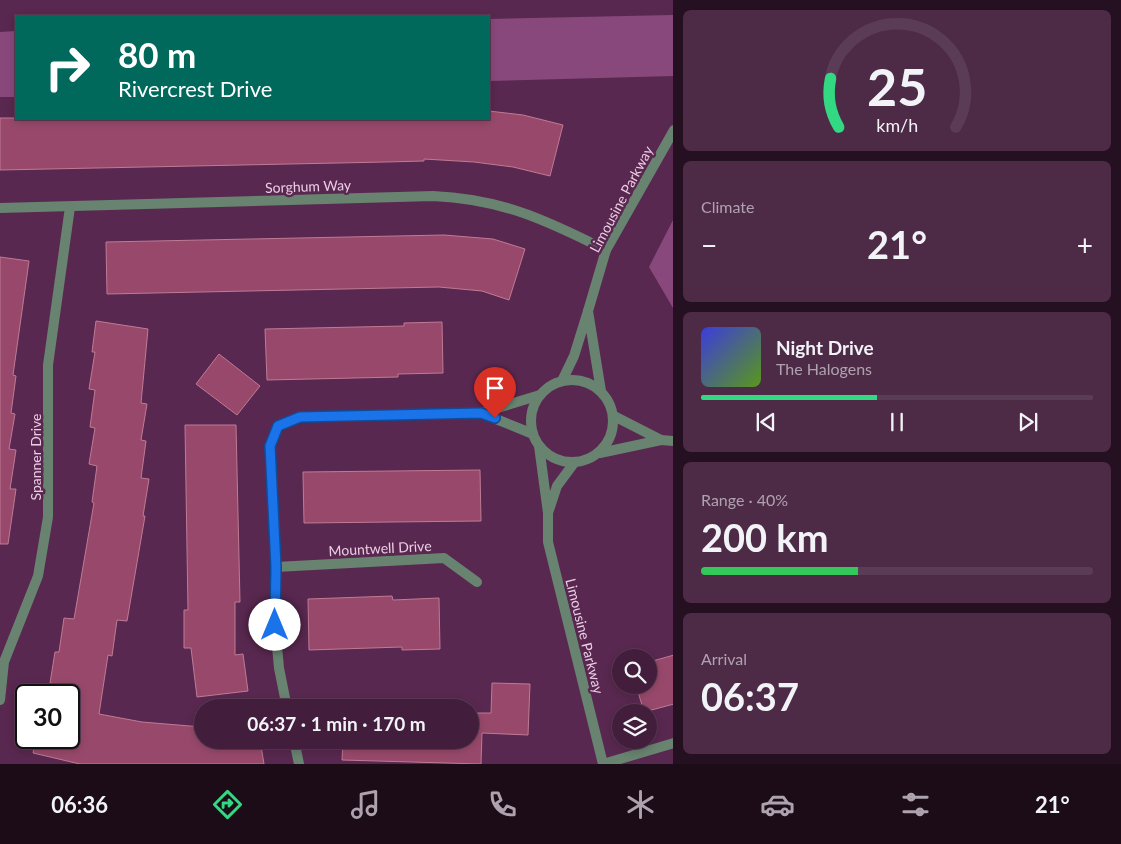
<!DOCTYPE html>
<meta charset="utf-8">
<style>
body{margin:0;font-family:Lato,sans-serif;background:#4d2b47;color:#f1f3f6;height:100vh;display:flex;flex-direction:column;font-size:19px;white-space:nowrap}
*{box-sizing:border-box;margin:0}
p{font-size:16px;color:#afa2af}
.icon{flex:none;width:28px;height:28px;fill:none;stroke:currentColor;stroke-width:2;stroke-linecap:round;stroke-linejoin:round}
.map{position:relative;flex:1;overflow:hidden}
.sheet{display:flex;flex-direction:column;gap:10px;padding:10px;background:#251021;width:448px}
.sheet>*{flex:none}
.hud{position:absolute;left:15px;top:15px;width:475px;height:105px;border-radius:0px;box-shadow:0 2px 8px #0003,0 0 0 1px #5b3c56;background:#00695c;color:#fff;overflow:hidden}
.tools{position:absolute;left:612px;top:649px;display:grid;gap:10px}
.tools a{display:grid;place-items:center;width:45px;height:45px;border-radius:50%;background:#431e3c;box-shadow:0 2px 8px #0003,0 0 0 1px #5b3c56;font-size:25px}
.speed{position:absolute;left:15px;top:684px;display:flex;gap:10px;font-size:25px;font-weight:700;text-align:center}
.speed>*{display:grid;place-content:center;width:65px;height:65px;border-radius:50%;background:#431e3c;box-shadow:0 2px 8px #0003,0 0 0 1px #5b3c56;line-height:1}
.speed .limit{border:2px solid #111;border-radius:8px;background:#fff;color:#111}
.pin{position:absolute;display:grid;place-items:center;width:42px;height:42px;color:#fff;margin:-51px -21px;border-radius:50% 50% 50% 0;rotate:-45deg;box-shadow:0 0 5px #0007}
.pin .icon{rotate:45deg}
.me{position:absolute;width:55px;margin:-28px;rotate:0deg;stroke-linejoin:round;filter:drop-shadow(0 0 4px #0008)}
.turn{display:flex;align-items:center;gap:18px;height:105px;padding:0 20px;font-size:22px}
.turn .icon{width:65px;height:65px;stroke-width:2.5}
.turn b{display:block;font-size:35px;line-height:42px}
.big{font-size:38px;font-weight:700;line-height:1.1}
.sheet .widget{flex:1;display:flex;flex-direction:column;justify-content:center;gap:8px;min-width:0;padding:0 18px;border-radius:8px;background:#4d2b47}
.sheet .dial{align-items:center;gap:0}
.dial svg{height:130px;overflow:visible;fill:none;stroke:#5b3c56;stroke-width:7;stroke-linecap:round;text-anchor:middle}
.dial text{fill:#f1f3f6;stroke:none}
.song{display:flex;align-items:center;gap:15px}
.cover{width:60px;height:60px;border-radius:8px;background:linear-gradient(135deg,hsl(240 70% 55%),hsl(90 70% 35%))}
.played{height:5px;border-radius:2px;background:linear-gradient(90deg,#33d882 45%,#5b3c56 45%)}
.keys{display:flex;justify-content:space-around;direction:ltr}
.heat{display:flex;justify-content:space-between;align-items:center;font-size:28px;direction:ltr}
.charge{height:8px;border-radius:4px;background:linear-gradient(90deg,#34c759 40%,#5b3c56 0)}
.trip{position:absolute;left:194px;top:699px;width:285px;height:50px;border-radius:25px;background:#431e3c;box-shadow:0 2px 8px #0003,0 0 0 1px #5b3c56;font-weight:700;line-height:50px;text-align:center}
.dock{display:flex;height:80px;justify-content:space-around;align-items:center;background:#1b0c18;color:#afa2af}
.dock .icon{width:35px;height:35px}
.dock .current{color:#33d882}
.dock b{font-size:22px;color:#f1f3f6}
main{display:flex;flex:1;min-height:0}
.map>svg:first-child{display:block}
</style>
<main>
<div class="map">
<svg width="674" height="764" viewBox="0 0 674 764">
<rect width="100%" height="100%" fill="#592850"/>
<g fill="#88487c">
<polygon points="673,15 673,76 489,81 489,19"/>
<polygon points="16,31 16,97 0,97 0,32"/>
<polygon points="673,220 673,308 649,267"/>
</g>
<g fill="#98496b" stroke="#bf7a95">
<polygon points="489,111 523,115 563,125 550,176 513,167 474,162 424,159 424,161 386,162 0,170 0,118 489,119"/>
<polygon points="444,235 493,239 525,249 509,300 482,291 439,287 107,294 106,242"/>
<polygon points="0,257 29,261 13,375 16,376 11,413 15,414 9,449 16,450 10,489 16,489 8,544 0,544"/>
<polygon points="96,321 148,329 141,403 147,404 141,440 146,441 141,478 149,479 143,516 145,516 127,621 117,620 112,656 108,655 99,714 142,722 202,727 202,740 260,740 264,764 80,764 33,753 36,738 69,738 69,685 50,683 55,652 59,652 64,618 74,619 94,503 92,502 97,466 89,464 95,428 90,427 95,390 89,389 95,352 92,352"/>
<polygon points="442,322 443,373 398,374 398,377 267,380 265,329 404,326 404,323"/>
<polygon points="219,354 260,386 237,415 196,384"/>
<polygon points="185,425 236,425 240,602 235,602 235,655 243,654 248,691 197,697 191,648 184,648 184,610 188,610"/>
<polygon points="480,470 481,521 304,523 303,472"/>
<polygon points="392,596 393,600 439,598 440,649 402,650 402,647 309,650 308,599"/>
<polygon points="674,655 674,704 644,712 636,685 649,685 649,662"/>
<polygon points="492,683 530,684 528,735 482,733 481,764 342,760 343,740 470,740 470,713 491,713"/>
</g>
<g fill="none" stroke-linecap="round" stroke-linejoin="round">
<g stroke="#688370" stroke-width="10">
<path d="M0 208 433 196C502 199 546 220 606 250"/>
<polyline points="588,311 606,250 674,130"/>
<circle cx="572" cy="421" r="41"/>
<polyline points="562,381 574,356 588,311 601,391"/>
<polyline points="533,434 481,413 540,395"/>
<polyline points="661,440 674,441"/>
<polyline points="539,446 548,513 557,486 574,463"/>
<polyline points="600,453 661,440 614,416"/>
<polyline points="548,513 548,542 603,764"/>
<polyline points="276,567 444,558 477,582"/>
<polyline points="0,700 4,662 38,576 48,517 48,365 70,207"/>
<polyline points="287,708 279,668 275,625 276,567 270,446 278,426 300,417 481,413"/>
<polyline points="294,740 299,764"/>
<polyline points="603,764 674,743"/>
</g>
</g>
<g fill="none" stroke-linecap="round" stroke-linejoin="round">
<g stroke="#114b97" stroke-width="12">
<polyline id="route" points="275,625 276,567 270,446 278,426 300,417 481,413 495,418"/>
</g>
<use href="#route" stroke="#1a73e8" stroke-width="9"/>
</g>
<g text-anchor="middle" dominant-baseline="central" stroke-width="5" stroke-linejoin="round" paint-order="stroke">
<g font-size="14" fill="#eccde5" stroke="#592850">
<text transform="translate(308 186) rotate(-2)">Sorghum Way</text>
<text transform="translate(621 199) rotate(-62)">Limousine Parkway</text>
<text transform="translate(35 457) rotate(-90)">Spanner Drive</text>
<text transform="translate(380 548) rotate(-3)">Mountwell Drive</text>
<text transform="translate(585 636) rotate(76)">Limousine Parkway</text>
</g>
</g>
</svg>
<div class="tools">
<a><svg class="icon" aria-label="search" viewBox="0 0 24 24"><circle cx="10" cy="10" r="6"/><path d="M15 15l6 6"/></svg></a>
<a><svg class="icon" aria-label="layers" viewBox="0 0 24 24"><path d="M12 4l9 5-9 5-9-5zM3 14l9 5 9-5"/></svg></a>
</div>
<div class="speed"><div class="limit">30</div></div>
<div class="pin" style="left:495px;top:418px;background:#d93025"><svg class="icon" aria-label="arrive" viewBox="0 0 24 24"><path d="M6 21V4h12l-3 4 3 4H6"/></svg></div>
<svg class="me" style="left:275px;top:625px" viewBox="-20 -20 40 40"><circle r="19" fill="#fff"/><path d="M0-13L10 11 0 6-10 11z" fill="#1a73e8"/></svg>
<div class="trip">06:37 · 1 min · 170 m</div>
<div class="hud">
<div class="turn"><svg class="icon" aria-label="right" viewBox="0 0 24 24"><path d="M7 20v-9h11M14 6l5 5-5 5"/></svg><div><b>80 m</b>Rivercrest Drive</div></div>
</div>
</div>
<section class="sheet">
<div class="widget dial"><svg viewBox="0 0 100 80">
<path d="M14 69A42 42 0 1 1 86 69"/>
<path d="M14 69A42 42 0 0 1 9 39" stroke="#33d882"/>
<text x="50" y="56" font-size="32" font-weight="700">25</text>
<text x="50" y="72" font-size="11">km/h</text>
</svg></div>
<div class="widget"><p>Climate</p>
<div class="heat"><a>−</a><b class="big">21°</b><a>+</a></div>
</div>
<div class="widget">
<div class="song"><i class="cover"></i><div><b>Night Drive</b><p>The Halogens</p></div></div>
<div class="played"></div>
<div class="keys"><svg class="icon" aria-label="previous" viewBox="0 0 24 24"><path d="M18 5L8 12l10 7zM5 5v14"/></svg><svg class="icon" aria-label="pause" viewBox="0 0 24 24"><path d="M8 5v14M16 5v14"/></svg><svg class="icon" aria-label="next" viewBox="0 0 24 24"><path d="M6 5l10 7-10 7zM19 5v14"/></svg></div>
</div>
<div class="widget"><p>Range · 40%</p><b class="big">200 km</b><div class="charge"></div></div>
<div class="widget"><p>Arrival</p><b class="big">06:37</b></div>
</section>
</main>
<nav class="dock">
<b>06:36</b>
<svg class="icon current" aria-label="directions" viewBox="0 0 24 24"><path d="M12 3l9 9-9 9-9-9zM9 14v-3h6M13 9l2 2-2 2"/></svg>
<svg class="icon" aria-label="music" viewBox="0 0 24 24"><path d="M9 18V5l10-2v13"/><circle cx="6" cy="18" r="3"/><circle cx="16" cy="16" r="3"/></svg>
<svg class="icon" aria-label="phone" viewBox="0 0 24 24"><path d="M5 4h4l2 5-3 2q2 4 5 5l2-3 5 2v4C11 20 4 13 5 4z"/></svg>
<svg class="icon" aria-label="climate" viewBox="0 0 24 24"><path d="M12 3v18M4 7l16 10M4 17L20 7"/></svg>
<svg class="icon" aria-label="car" viewBox="0 0 24 24"><path d="M5 17H2v-5l4-1 3-4h7l3 4 3 1v5h-3M9 17h6M6 11h13"/><circle cx="7" cy="17" r="2"/><circle cx="17" cy="17" r="2"/></svg>
<svg class="icon" aria-label="filters" viewBox="0 0 24 24"><path d="M4 7h16M4 17h16"/><circle cx="9" cy="7" r="2"/><circle cx="15" cy="17" r="2"/></svg>
<b>21°</b>
</nav>
